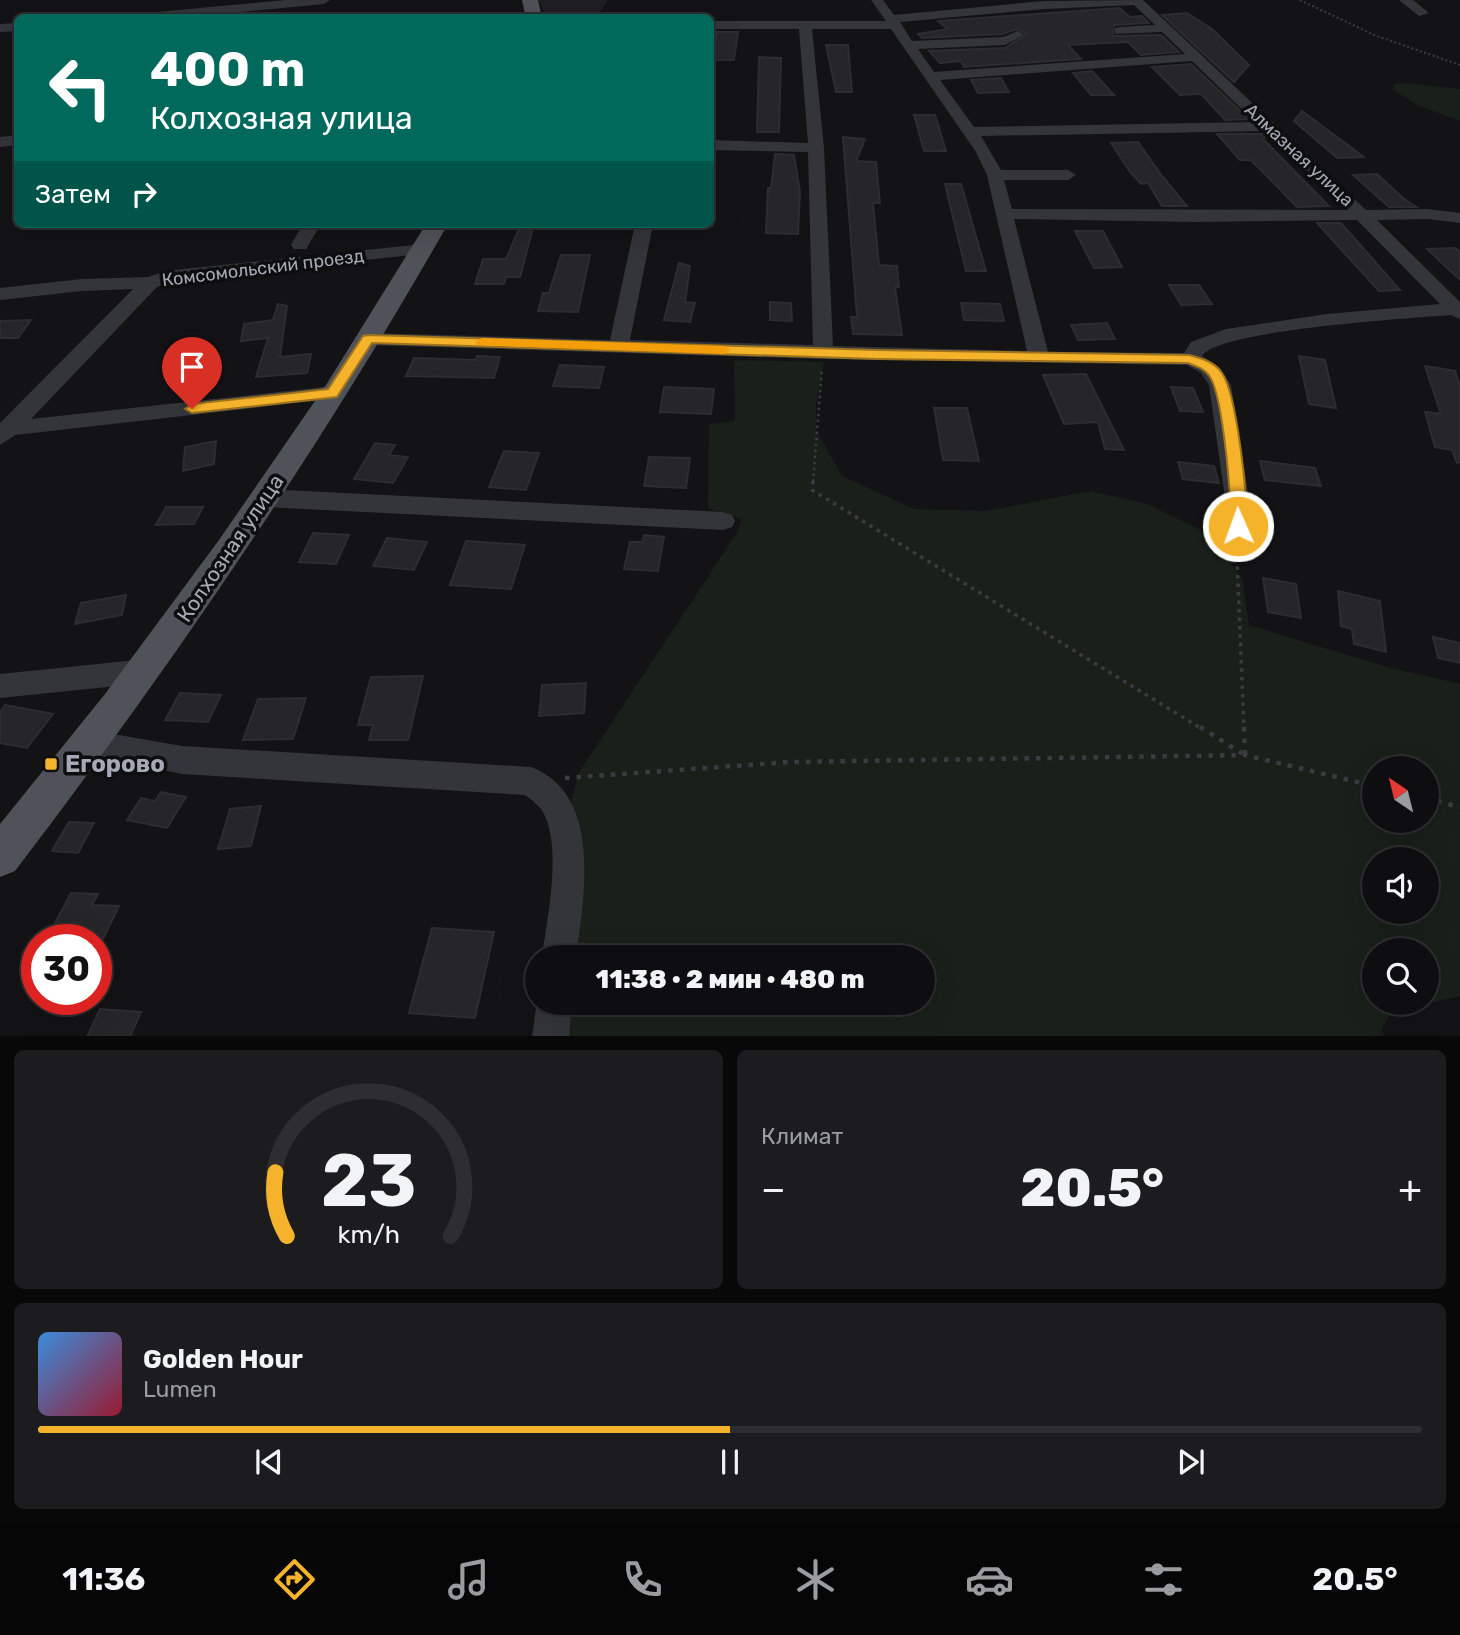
<!DOCTYPE html>
<html lang="ru">
<meta charset="utf-8">
<style>
body{margin:0;font-family:Rubik,sans-serif;background:#1c1c1e;color:#f1f3f6;height:100vh;display:flex;flex-direction:column;font-size:26px;white-space:nowrap}
*{box-sizing:border-box;margin:0}
p{font-size:23px;color:#9b9c9f}
.icon{flex:none;width:38px;height:38px;fill:none;stroke:currentColor;stroke-width:2;stroke-linecap:round;stroke-linejoin:round}
.map{position:relative;height:1036px;overflow:hidden}
.side{display:flex;flex-direction:column;gap:14px;padding:14px;background:#080809;flex:1}
.side>*{flex:none}
.guide{position:absolute;left:14px;top:14px;width:700px;height:214px;border-radius:10px;box-shadow:0 7px 28px #0002,0 0 0 2px #2e2e30;background:#00695c;color:#fff;overflow:hidden}
.needle{width:46px;rotate:325deg}
.fabs{position:absolute;left:1362px;top:756px;display:grid;gap:14px}
.fabs a{display:grid;place-items:center;width:77px;height:77px;border-radius:50%;background:#0e0e10;box-shadow:0 7px 28px #0002,0 0 0 2px #2e2e30;font-size:35px}
.speed{position:absolute;left:21px;top:924px;display:flex;gap:14px;font-size:35px;font-weight:700;text-align:center}
.speed>*{display:grid;place-content:center;width:91px;height:91px;border-radius:50%;background:#0e0e10;box-shadow:0 7px 28px #0002,0 0 0 2px #2e2e30;line-height:1}
.speed .limit{border:10px solid #d22;background:#fff;color:#111}
.pin{position:absolute;display:grid;place-items:center;width:60px;height:60px;color:#fff;margin:-72px -30px;border-radius:50% 50% 50% 0;rotate:-45deg;box-shadow:0 0 7px #0007}
.pin .icon{rotate:45deg}
.me{position:absolute;width:77px;margin:-38px;rotate:358deg;stroke-linejoin:round;filter:drop-shadow(0 0 5px #0008)}
.turn{display:flex;align-items:center;gap:24px;height:147px;padding:0 21px;font-size:32px}
.turn .icon{width:91px;height:91px;stroke-width:2.5}
.turn b{display:block;font-size:49px;line-height:60px}
.then{display:flex;align-items:center;height:66px;padding:0 21px;background:#0003;gap:14px;font-size:26px}
.big{font-size:52px;font-weight:800;line-height:1.1}
.side .tile{flex:1;display:flex;flex-direction:column;justify-content:center;gap:10px;min-width:0;padding:0 24px;border-radius:10px;background:#1c1c1e}
.side .dial{align-items:center;gap:0}
.dial svg{height:182px;overflow:visible;fill:none;stroke:#2e2e30;stroke-width:7;stroke-linecap:round;text-anchor:middle}
.dial text{fill:#f1f3f6;stroke:none}
.song{display:flex;align-items:center;gap:21px}
.cover{width:84px;height:84px;border-radius:10px;background:linear-gradient(135deg,hsl(210 70% 55%),hsl(350 70% 35%))}
.played{height:7px;border-radius:4px;background:linear-gradient(90deg,#f5b32b 50%,#2e2e30 50%)}
.keys{display:flex;justify-content:space-around;direction:ltr}
.heat{display:flex;justify-content:space-between;align-items:center;font-size:38px;direction:ltr}
.side .tiles{flex:1;display:grid;gap:14px;grid-template-columns:1fr 1fr}
.tile:last-child{grid-column:span 2}
.trip{position:absolute;left:525px;top:945px;width:410px;height:70px;border-radius:35px;background:#0e0e10;box-shadow:0 7px 28px #0002,0 0 0 2px #2e2e30;font-weight:800;line-height:70px;text-align:center}
.menu{display:flex;height:112px;justify-content:space-around;align-items:center;background:#060606;color:#9b9c9f}
.menu .icon{width:49px;height:49px}
.menu .selected{color:#f5b32b}
.menu b{font-size:32px;color:#f1f3f6}
.map>svg:first-child{display:block}
</style>
<div class="map">
<svg width="1460" height="1037" viewBox="0 0 1460 1037">
<rect width="100%" height="100%" fill="#131315"/>
<polygon fill="#1f1f22" points="538,0 608,0 596,18 547,17"/>
<g fill="#19201a" fill-rule="evenodd">
<polygon points="1407,83 1460,89 1460,121 1417,105 1392,89 1395,84"/>
<path d="M734 360 824 362 816 405V430L842 476 914 509 986 511 1090 491 1147 504 1211 535 1242 579 1249 625 1387 667 1460 684V996L1392 1011 1382 1029 1384 1036 566 1037 569 1003H922V957H573L580 877 571 803 578 774 738 531 742 519 708 508 709 424 735 421ZM1374 768H1426V821H1374ZM1374 859H1426V912H1374ZM1374 950H1426V1003H1374Z"/>
</g>
<g fill="#262629" stroke="#2d2d31" stroke-width="2">
<polygon points="1119,8 1130,17 1142,16 1149,23 1114,25 1113,36 1161,35 1179,52 1141,55 1128,42 1068,45 1081,59 964,67 961,61 940,63 929,51 1005,48 1027,34 1017,29 1002,34 922,38 918,34 948,29 938,21"/>
<polygon points="1187,13 1212,29 1249,65 1234,82 1162,15"/>
<polygon points="717,32 738,32 734,60 712,60"/>
<polygon points="826,45 848,45 852,92 836,92"/>
<polygon points="759,57 781,58 779,132 757,132"/>
<polygon points="1191,64 1249,119 1225,120 1201,94 1180,95 1152,67"/>
<polygon points="1092,71 1114,95 1091,95 1073,73"/>
<polygon points="1001,78 1009,92 978,93 971,80"/>
<polygon points="1302,111 1364,157 1337,158 1294,121"/>
<polygon points="914,115 935,115 946,151 924,151"/>
<polygon points="1217,134 1264,134 1266,136 1263,139 1329,206 1297,207 1251,160 1240,160"/>
<polygon points="843,137 865,139 856,161 876,162 880,203 873,203 879,265 897,266 899,287 895,287 902,335 853,334 851,317 857,317"/>
<polygon points="1138,142 1162,176 1187,206 1162,206 1148,183 1141,184 1130,172 1111,143"/>
<polygon points="775,154 794,155 800,192 798,234 766,233 768,188 771,188"/>
<polygon points="1377,174 1403,198 1416,207 1389,207 1353,175"/>
<polygon points="945,184 961,184 986,271 966,271"/>
<polygon points="1317,223 1341,223 1400,290 1379,291"/>
<polygon points="521,224 534,224 520,277 506,277 504,284 475,284 483,259 506,259"/>
<polygon points="1075,231 1103,231 1122,267 1094,268"/>
<polygon points="1455,248 1460,252 1460,280 1427,249"/>
<polygon points="561,255 590,255 578,312 538,311 543,293 549,293"/>
<polygon points="679,263 690,266 685,302 695,303 690,322 664,320"/>
<polygon points="1169,285 1199,285 1212,304 1181,305"/>
<polygon points="770,302 791,303 792,321 770,320"/>
<polygon points="961,303 1000,304 1004,321 964,320"/>
<polygon points="278,304 287,306 280,357 311,354 307,373 256,377 268,338 241,341 244,324 273,320"/>
<polygon points="31,320 18,338 0,338 0,321"/>
<polygon points="1107,323 1115,339 1078,340 1071,325"/>
<polygon points="477,356 500,357 494,378 406,376 414,358 476,360"/>
<polygon points="1299,356 1325,360 1336,408 1309,404"/>
<polygon points="560,365 604,367 599,388 553,386"/>
<polygon points="1425,366 1455,371 1460,386 1460,462 1457,463 1452,450 1435,447 1425,412 1441,414"/>
<polygon points="1086,374 1124,450 1105,449 1098,422 1064,424 1043,375"/>
<polygon points="664,387 714,389 711,414 660,412"/>
<polygon points="1171,387 1193,388 1203,412 1180,411"/>
<polygon points="934,408 967,408 979,461 943,460"/>
<polygon points="216,441 214,464 183,471 185,447"/>
<polygon points="375,443 395,445 389,455 408,457 393,483 354,479"/>
<polygon points="504,451 539,453 526,490 489,487"/>
<polygon points="649,457 690,458 686,488 644,486"/>
<polygon points="1260,461 1315,468 1321,486 1265,480"/>
<polygon points="1178,462 1214,466 1219,483 1183,479"/>
<polygon points="166,507 203,507 194,524 156,525"/>
<polygon points="313,533 349,535 336,564 299,562"/>
<polygon points="644,535 664,537 658,571 624,569 630,542 642,542"/>
<polygon points="387,538 427,542 414,570 373,566"/>
<polygon points="466,541 525,545 511,589 450,585"/>
<polygon points="1263,578 1296,584 1301,618 1268,612"/>
<polygon points="1338,591 1380,601 1386,652 1354,644 1352,629 1341,626"/>
<polygon points="126,595 122,615 75,624 81,603"/>
<polygon points="1433,637 1460,643 1460,663 1438,658"/>
<polygon points="423,676 408,740 369,740 373,725 358,725 371,677"/>
<polygon points="586,683 584,713 539,716 542,685"/>
<polygon points="180,693 221,695 208,722 165,720"/>
<polygon points="306,698 293,739 243,740 258,699"/>
<polygon points="5,705 53,714 27,748 0,743 0,712"/>
<polygon points="161,792 186,797 167,828 127,820 141,798 155,801"/>
<polygon points="261,806 251,846 218,849 230,809"/>
<polygon points="69,822 94,823 78,853 52,851"/>
<polygon points="71,893 98,894 92,905 119,906 103,939 48,936"/>
<polygon points="432,928 494,932 475,1018 409,1013"/>
<polygon points="100,1009 141,1012 130,1037 87,1037"/>
</g>
<g fill="none" stroke-linecap="round" stroke-linejoin="round">
<polyline stroke="#3a3c41" stroke-width="2" stroke-dasharray="2 2.5" stroke-linecap="butt" points="1300,0 1374,35 1460,65"/>
<polyline stroke="#3a3c41" stroke-width="2.5" stroke-dasharray="2.5 3.5" stroke-linecap="butt" points="813,482 822,369"/>
<g stroke="#3a3c41" stroke-width="3.5" stroke-dasharray="3.5 5" stroke-linecap="butt">
<polyline points="813,481 812,490 1202,729"/>
<polyline points="1237,558 1244,729"/>
</g>
<g stroke="#3a3c41" stroke-width="4.5" stroke-dasharray="4.5 7" stroke-linecap="butt">
<polyline points="1200,727 1243,754"/>
<polyline points="1244,727 1245,755"/>
<polyline points="565,778 791,762 1245,755 1374,786"/>
<polyline points="1426,799 1460,807"/>
</g>
<g fill="#34353a" fill-rule="evenodd">
<polygon points="286,0 330,0 324,4 180,18 130,18 136,14"/>
<path d="M871 0H883L894 15 1044 1 1143 0 1366 210 1428 209 1460 213V223L1428 219 1377 220 1460 302V319L1451 315C1412 318 1218 330 1202 356L1219 367 1231 385 1251 512 1249 541 1245 548 1236 550 1227 548 1223 541 1227 512 1209 385 1201 373 1187 365 823 359 368 345 358 339 368 333 610 340 635 224H653L630 340 813 345 808 152 710 150V140L808 143 799 29H710V21H886ZM1134 5 1155 25 1120 27 1115 28V34L1162 32 1185 54 934 72 918 49 1005 45 1024 35 1018 31 1003 37 912 41 900 22 1044 9ZM812 29H891L976 152 987 175 1027 351 833 346 824 148ZM1192 61 1255 122 974 127 940 80ZM1265 131 1347 210 1012 209 1004 180H1068L1076 175 1068 170H1001L981 136ZM1014 219 1195 222 1357 220 1440 304 1327 314 1226 329 1191 342 1184 353 1048 352Z"/>
<polygon points="1399,0 1413,0 1429,13 1419,16"/>
<polygon points="18,23 18,31 0,32 0,24"/>
<polygon points="18,135 18,145 0,147 0,137"/>
<polygon points="303,224 321,224 306,249 294,249 291,245"/>
<polygon points="423,244 432,249 429,253 169,282 157,287 31,419 333,386 341,388 344,393 341,398 15,435 0,445 0,423 133,289 82,291 0,300 0,288 82,279 148,277 166,271"/>
<polygon points="265,489 723,512 732,515 735,521 732,527 723,530 265,507 257,504 253,498 257,492"/>
<polygon points="146,659 156,663 160,671 156,679 146,683 0,698 0,674"/>
<path d="M90 730 182 746 531 767C603 794 584 898 576 957H542C547 920 562 849 544 814 540 806 532 800 525 795L182 774 79 752 75 743 79 734Z"/>
<polygon points="537,1000 537,1003 572,1003 569,1037 532,1037"/>
</g>
<g fill="#505259" fill-rule="evenodd">
<polygon points="522,0 538,0 542,18 526,18"/>
<path d="M426 224H448C319 450 173 664 15 871L0 877V824L105 694 219 540 326 385Z"/>
</g>
</g>
<path fill="#f5b32b" stroke="#9f741c" stroke-width="2" d="M368 335 877 350 1189 355C1201 358 1215 362 1222 373 1237 395 1248 498 1246 526L1238 532 1230 526C1232 500 1223 397 1210 377 1205 369 1196 366 1188 363L877 359 372 343 337 397 192 413 185 409 192 404 328 389 363 336Z"/>
<polygon fill="#f59e0b" points="482,338 724,346 731,350 724,354 477,345 475,342"/>
<rect fill="#f5b32b" stroke="#0e0e10" stroke-width="2.5" x="44" y="757" width="14" height="14" rx="3.5"/>
<g text-anchor="middle" dominant-baseline="central" stroke-width="7" stroke-linejoin="round" paint-order="stroke">
<g font-size="18" fill="#a4a9b5" stroke="#0e0e10">
<text transform="translate(1299 155) rotate(43)">Алмазная улица</text>
<text transform="translate(263 268) rotate(-7)">Комсомольский проезд</text>
</g>
<g font-size="21" fill="#a4a9b5" stroke="#0e0e10">
<text transform="translate(230 548) rotate(-56)">Колхозная улица</text>
</g>
<g font-size="24" font-weight="bold" fill="#a4a9b5" stroke="#0e0e10" text-anchor="start">
<text x="65" y="764">Егорово</text>
</g>
</g>
</svg>
<div class="fabs">
<a><svg class="needle" viewBox="-14 -14 28 28"><path d="M0-13l5 13h-10z" fill="#e53935"/><path d="M0 13l5-13h-10z" fill="#9b9c9f"/></svg></a>
<a><svg class="icon" aria-label="sound" viewBox="0 0 24 24"><path d="M4 9h4l5-4v14l-5-4H4zM17 9q2 3 0 6"/></svg></a>
<a><svg class="icon" aria-label="search" viewBox="0 0 24 24"><circle cx="10" cy="10" r="6"/><path d="M15 15l6 6"/></svg></a>
</div>
<div class="speed"><div class="limit">30</div></div>
<div class="pin" style="left:192px;top:409px;background:#d93025"><svg class="icon" aria-label="arrive" viewBox="0 0 24 24"><path d="M6 21V4h12l-3 4 3 4H6"/></svg></div>
<svg class="me" style="left:1238px;top:526px" viewBox="-20 -20 40 40"><circle r="17" fill="#f5b32b" stroke="#fff" stroke-width="3"/><path d="M0-11L8 9 0 5-8 9z" fill="#fff"/></svg>
<div class="trip">11:38 · 2 мин · 480 m</div>
<div class="guide">
<div class="turn"><svg class="icon" aria-label="left" viewBox="0 0 24 24"><path d="M17 20v-9H6M10 6l-5 5 5 5"/></svg><div><b>400 m</b>Колхозная улица</div></div>
<div class="then">Затем<svg class="icon" aria-label="right" viewBox="0 0 24 24"><path d="M7 20v-9h11M14 6l5 5-5 5"/></svg></div>
</div>
</div>
<section class="side">
<div class="tiles">
<div class="tile dial"><svg viewBox="0 0 100 80">
<path d="M14 69A42 42 0 1 1 86 69"/>
<path d="M14 69A42 42 0 0 1 9 41" stroke="#f5b32b"/>
<text x="50" y="56" font-size="32" font-weight="700">23</text>
<text x="50" y="72" font-size="11">km/h</text>
</svg></div>
<div class="tile"><p>Климат</p>
<div class="heat"><a>−</a><b class="big">20.5°</b><a>+</a></div>
</div>
<div class="tile">
<div class="song"><i class="cover"></i><div><b>Golden Hour</b><p>Lumen</p></div></div>
<div class="played"></div>
<div class="keys"><svg class="icon" aria-label="previous" viewBox="0 0 24 24"><path d="M18 5L8 12l10 7zM5 5v14"/></svg><svg class="icon" aria-label="pause" viewBox="0 0 24 24"><path d="M8 5v14M16 5v14"/></svg><svg class="icon" aria-label="next" viewBox="0 0 24 24"><path d="M6 5l10 7-10 7zM19 5v14"/></svg></div>
</div>
</div>
</section>
<nav class="menu">
<b>11:36</b>
<svg class="icon selected" aria-label="directions" viewBox="0 0 24 24"><path d="M12 3l9 9-9 9-9-9zM9 14v-3h6M13 9l2 2-2 2"/></svg>
<svg class="icon" aria-label="music" viewBox="0 0 24 24"><path d="M9 18V5l10-2v13"/><circle cx="6" cy="18" r="3"/><circle cx="16" cy="16" r="3"/></svg>
<svg class="icon" aria-label="phone" viewBox="0 0 24 24"><path d="M5 4h4l2 5-3 2q2 4 5 5l2-3 5 2v4C11 20 4 13 5 4z"/></svg>
<svg class="icon" aria-label="climate" viewBox="0 0 24 24"><path d="M12 3v18M4 7l16 10M4 17L20 7"/></svg>
<svg class="icon" aria-label="car" viewBox="0 0 24 24"><path d="M5 17H2v-5l4-1 3-4h7l3 4 3 1v5h-3M9 17h6M6 11h13"/><circle cx="7" cy="17" r="2"/><circle cx="17" cy="17" r="2"/></svg>
<svg class="icon" aria-label="filters" viewBox="0 0 24 24"><path d="M4 7h16M4 17h16"/><circle cx="9" cy="7" r="2"/><circle cx="15" cy="17" r="2"/></svg>
<b>20.5°</b>
</nav>
